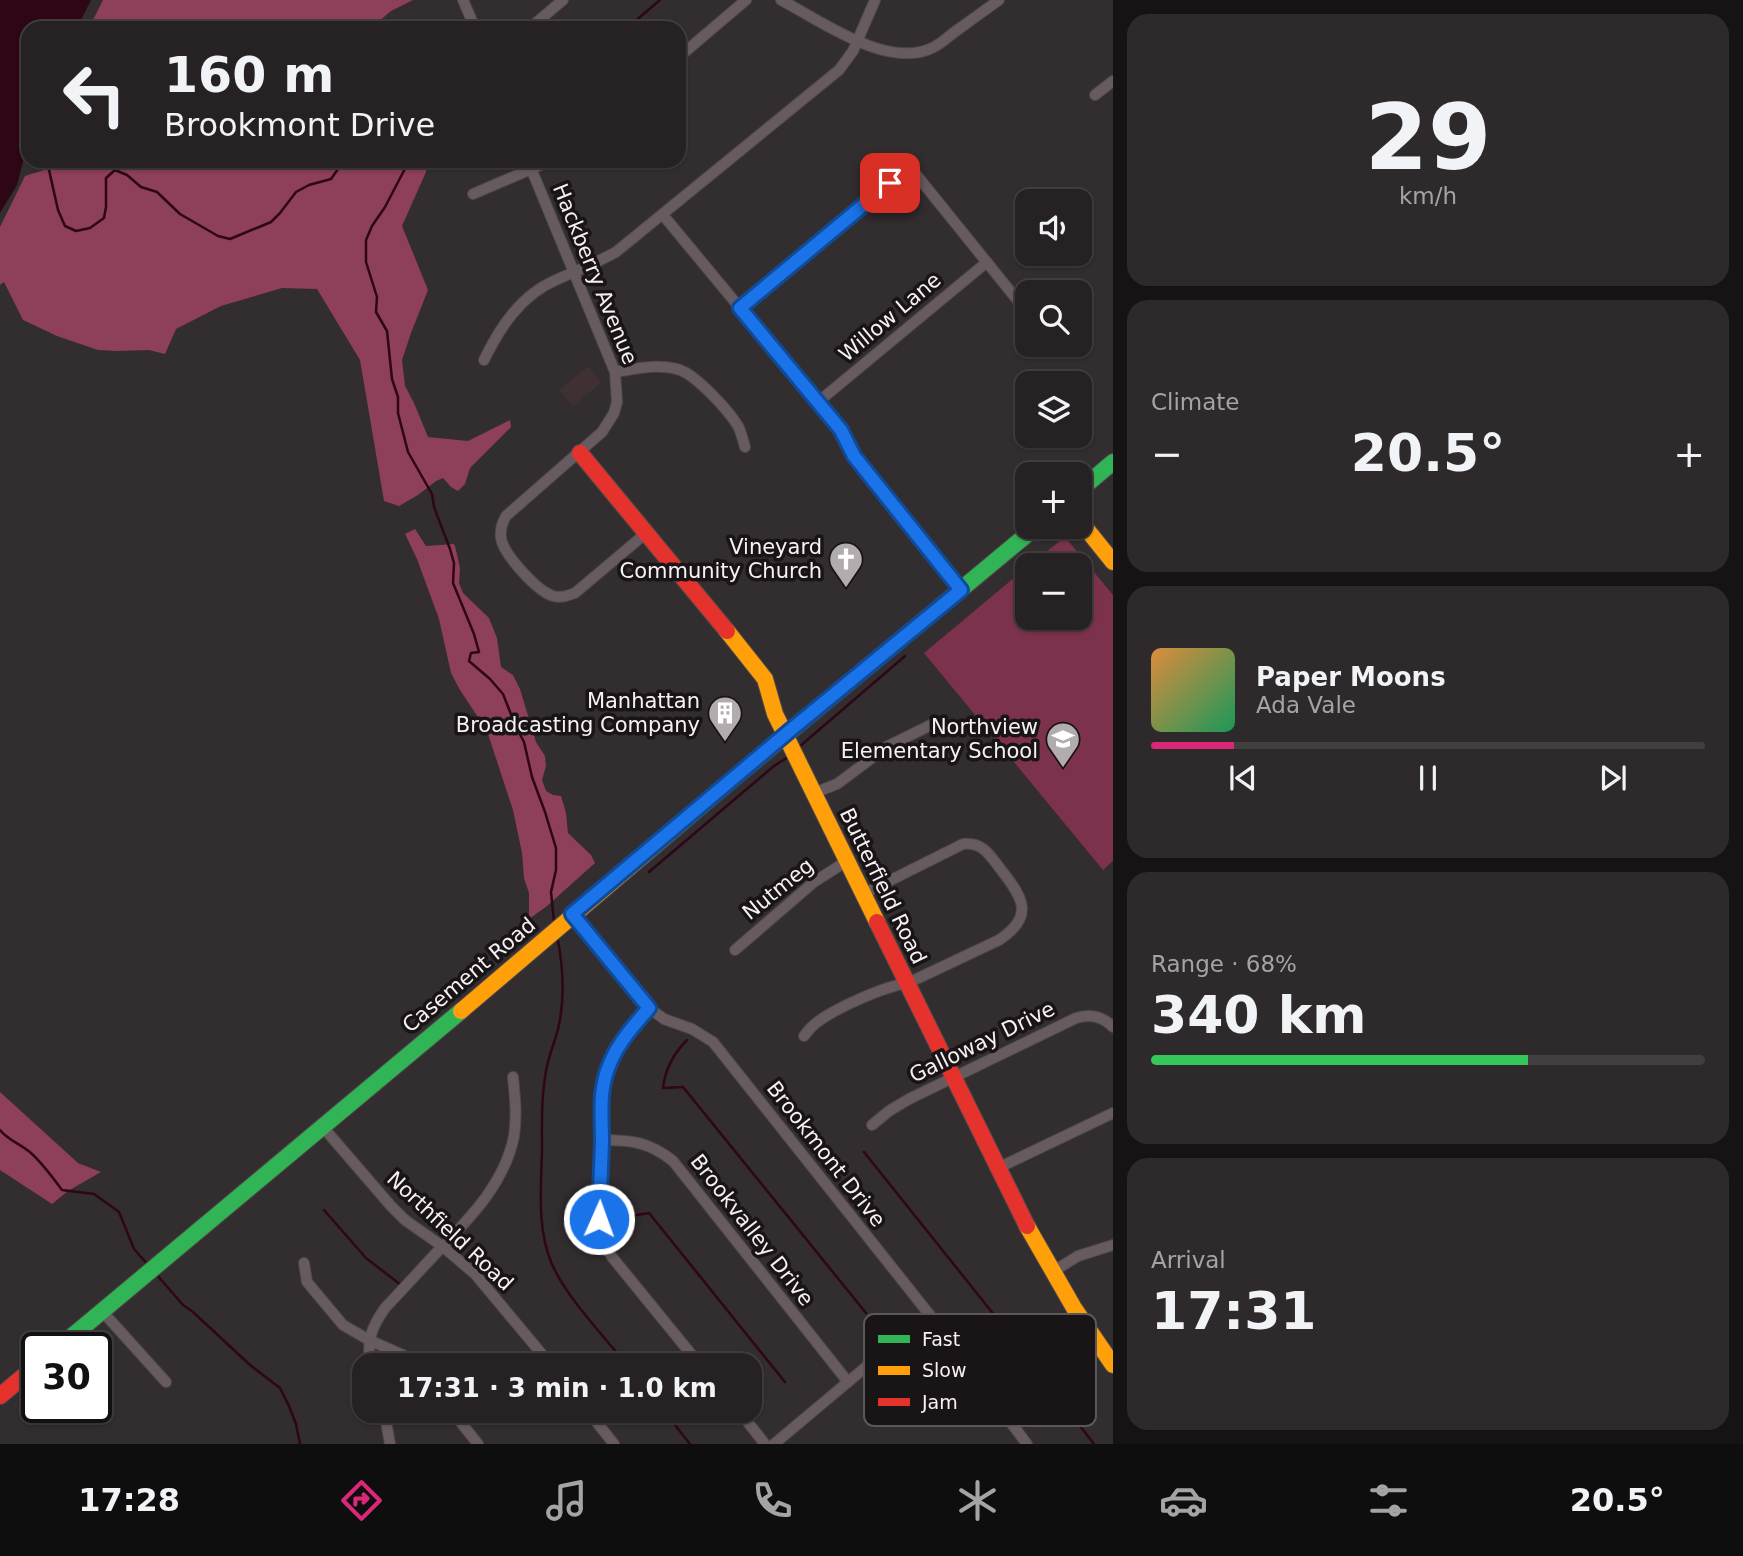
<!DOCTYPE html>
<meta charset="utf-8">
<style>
body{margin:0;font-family:"DejaVu Sans",sans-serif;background:#2e2a2b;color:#f1f3f6;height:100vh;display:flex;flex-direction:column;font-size:26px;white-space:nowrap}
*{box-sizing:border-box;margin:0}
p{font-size:23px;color:#a4a4a6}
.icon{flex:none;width:38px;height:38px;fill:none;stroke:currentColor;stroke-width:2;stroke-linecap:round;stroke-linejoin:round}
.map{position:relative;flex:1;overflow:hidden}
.drawer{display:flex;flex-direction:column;gap:14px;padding:14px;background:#151313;width:630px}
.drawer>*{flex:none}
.guide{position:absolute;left:21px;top:21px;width:665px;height:147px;border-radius:21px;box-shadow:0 2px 5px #0004,0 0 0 2px #423f41;background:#262223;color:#f1f3f6;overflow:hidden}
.tools{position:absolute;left:1015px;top:189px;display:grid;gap:14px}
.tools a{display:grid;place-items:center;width:77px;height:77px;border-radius:14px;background:#262223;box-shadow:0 2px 5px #0004,0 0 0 2px #423f41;font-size:35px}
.speed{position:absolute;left:21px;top:1332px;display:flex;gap:14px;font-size:35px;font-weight:700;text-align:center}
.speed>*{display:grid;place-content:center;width:91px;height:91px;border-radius:50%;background:#262223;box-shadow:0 2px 5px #0004,0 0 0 2px #423f41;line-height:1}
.speed .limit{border:4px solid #111;border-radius:10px;background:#fff;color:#111}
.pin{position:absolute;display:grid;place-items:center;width:60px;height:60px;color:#fff;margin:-30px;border-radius:14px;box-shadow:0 4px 10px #0006}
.me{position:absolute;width:77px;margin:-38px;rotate:2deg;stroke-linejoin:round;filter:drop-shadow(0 0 5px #0008)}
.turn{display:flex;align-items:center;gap:24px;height:147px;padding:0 28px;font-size:32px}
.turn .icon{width:91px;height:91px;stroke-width:2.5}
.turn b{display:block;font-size:49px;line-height:60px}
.big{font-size:52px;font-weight:700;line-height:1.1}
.drawer .widget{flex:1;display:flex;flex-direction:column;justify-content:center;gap:10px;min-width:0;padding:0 24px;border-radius:21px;background:#2e2a2b}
.drawer .dial{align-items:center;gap:0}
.dial b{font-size:91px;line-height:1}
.song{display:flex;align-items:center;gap:21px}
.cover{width:84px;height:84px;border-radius:10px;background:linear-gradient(135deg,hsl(30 70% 55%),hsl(150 70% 35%))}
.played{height:7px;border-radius:4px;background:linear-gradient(90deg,#db2777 15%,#423f41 15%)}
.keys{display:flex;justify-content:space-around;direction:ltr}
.heat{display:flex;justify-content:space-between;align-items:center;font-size:38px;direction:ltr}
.charge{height:10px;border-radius:5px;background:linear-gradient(90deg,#34c759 68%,#423f41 0)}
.trip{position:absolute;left:352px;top:1353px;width:410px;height:70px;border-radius:21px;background:#262223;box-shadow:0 2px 5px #0004,0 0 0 2px #423f41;font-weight:700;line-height:70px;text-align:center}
.menu{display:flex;height:112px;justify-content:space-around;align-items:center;background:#0f0e0e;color:#a4a4a6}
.menu .icon{width:49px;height:49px}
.menu .selected{color:#db2777}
.menu b{font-size:32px;color:#f1f3f6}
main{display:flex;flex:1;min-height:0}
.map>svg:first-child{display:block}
</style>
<main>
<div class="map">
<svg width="1113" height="1444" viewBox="0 0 1113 1444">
<rect width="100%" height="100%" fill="#322d2f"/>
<polygon fill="#3f3034" points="588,366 602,382 573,406 559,390"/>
<polygon fill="#7c324c" points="1065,537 1113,595 1113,861 1103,870 924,653 1027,567 1027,618 1080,618 1080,565 1030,565"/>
<g fill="#8e3f5a">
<polygon points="103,0 413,0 391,11 371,28 89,28"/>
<polygon points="54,161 426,161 426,172 402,226 428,290 411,333 402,360 405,386 414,403 428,437 468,441 510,420 511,427 470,468 465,484 458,491 451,487 443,478 436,481 418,495 399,506 384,501 360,360 317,289 282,288 221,306 176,329 165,354 149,350 117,351 98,350 57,336 23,320 4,282 0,285 0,227 25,176 54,167"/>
<polygon points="415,529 426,546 454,544 455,546 460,568 459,583 463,593 489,618 497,638 501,667 513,675 520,689 536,742 545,756 546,766 542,780 546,791 553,795 561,796 566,813 568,833 591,855 595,863 547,906 529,919 529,893 524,878 522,853 513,810 487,731 460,690 451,673 439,619 417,559 405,534"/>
<polygon points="0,1092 78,1163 101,1172 68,1191 52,1204 0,1170"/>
</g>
<polygon fill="#2e0616" points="0,0 91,0 77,28 28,28 28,142 17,185 0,213"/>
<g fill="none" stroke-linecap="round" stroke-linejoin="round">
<g stroke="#2e0616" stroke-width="2.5">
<polyline points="627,28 660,0"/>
<polyline points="47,161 58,210 65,226 76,231 90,228 104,218 106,207 106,178 115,170 127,175 141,187 157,192 180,214 218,236 230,239 271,222 280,213 296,192 309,185 331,179 338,169 338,161"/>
<polyline points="409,161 385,207 372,226 366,240 366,262 377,297 376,312 387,331 392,379 398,397 398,413 408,452 432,494 434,507 450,549 454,563 453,583 474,634 479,652 471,653 469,661 490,679 503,694 516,727 524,742 532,777 545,812 556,848 556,870 551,892 554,922"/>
<polyline points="799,747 905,656"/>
<polyline points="649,872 774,766 788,757"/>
<path d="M557 935C563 965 565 996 559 1025 556 1039 550 1052 547 1066 541 1094 542 1123 542 1151 541 1188 537 1227 551 1262 565 1296 603 1335 627 1365"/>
<path d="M687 1040C674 1053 665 1070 663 1088L683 1087 866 1313"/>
<path d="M0 1130C7 1140 23 1145 32 1154 43 1164 53 1178 62 1190L94 1194 119 1212 134 1249 148 1265"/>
<polyline points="864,1152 999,1321 1094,1444"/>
<polyline points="324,1210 366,1258 401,1285"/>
<polyline points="630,1216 649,1213 785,1382"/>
<polyline points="157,1275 183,1305 193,1312 250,1365 280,1388 289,1406 296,1424 300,1444"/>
<polyline points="663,1410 690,1444"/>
</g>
<g stroke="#4d494a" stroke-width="12">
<g id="street">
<polyline points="463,0 475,28"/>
<path d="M781 0C821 21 889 71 934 47 942 43 949 36 956 31 970 21 985 10 999 0"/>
<polyline points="530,28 563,0"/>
<polyline points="679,57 746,0"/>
<polyline points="1095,95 1113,81"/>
<path d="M528 161 615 372 617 402 614 413 602 432 506 516C502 523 500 530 501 538 503 554 537 591 553 596 561 598 567 596 575 593L645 534"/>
<polyline points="473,194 550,161"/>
<polyline points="663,215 841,430 854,456 961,590"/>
<polyline points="740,308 910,167 1027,312"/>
<path d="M484 360C500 327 521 295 556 280 576 271 596 263 616 252L839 70 853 51 875 0"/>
<path d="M615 372C636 369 660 363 680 370 697 376 729 411 738 426 741 432 743 440 745 447"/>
<polyline points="818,402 987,262"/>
<polyline points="814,793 837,784 888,746 933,724"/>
<polyline points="573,914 649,1008 664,1019 692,1029 713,1042 929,1314 1027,1444"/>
<polyline points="735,950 814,882 847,861"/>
<polyline points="649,1008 633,1026 611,1060 604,1080 600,1099 602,1140 599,1222 605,1245 612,1257 700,1365"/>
<path d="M804 1036C807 1032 811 1027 815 1024 833 1009 885 986 908 983L999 940C1034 917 1024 899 1002 871 991 857 983 841 963 844L863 894"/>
<path d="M872 1125 889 1111 909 1099 1076 1018C1091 1014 1102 1016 1113 1027"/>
<polyline points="322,1126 391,1206 405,1220 442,1246 475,1274 551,1365"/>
<path d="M602 1140C632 1140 649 1142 673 1161L848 1382"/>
<polyline points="998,1168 1113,1113"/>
<polyline points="304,1263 307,1282 343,1325 369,1340 403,1355 415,1365"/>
<polyline points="1052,1272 1078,1256 1113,1245"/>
<polyline points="102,1311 166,1382"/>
<path d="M370 1365C367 1340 371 1328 385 1308 404 1288 422 1268 441 1248 472 1216 505 1182 514 1136 517 1116 515 1097 513 1077"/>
<polyline points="384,1410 390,1444"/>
<polyline points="451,1410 478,1444"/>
<polyline points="587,1410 614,1444"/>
<polyline points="738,1410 765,1444"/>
<polyline points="774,1444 929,1314"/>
</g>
</g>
<g stroke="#4d494a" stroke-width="18">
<g id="fast">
<polyline points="1080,490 1113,462"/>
<polyline points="739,774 1036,527"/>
<polyline points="58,1348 461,1011"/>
</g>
</g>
<g stroke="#4d494a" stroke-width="18">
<g id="slow">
<polyline points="1080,521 1113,562"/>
<polyline points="727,631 765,679 775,714 877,922"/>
<polyline points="461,1011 739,774"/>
<polyline points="1027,1226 1074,1308 1113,1365"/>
</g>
</g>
<g stroke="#4d494a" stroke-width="18">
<g id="jam">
<polyline points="580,453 727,631"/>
<polyline points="877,922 1027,1226"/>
<polyline points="0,1396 37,1365"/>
</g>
</g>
<use href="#street" stroke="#685b5f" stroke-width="10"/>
<use href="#fast" stroke="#30b455" stroke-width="16"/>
<use href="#slow" stroke="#ff9f0a" stroke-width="16"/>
<use href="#jam" stroke="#e5322d" stroke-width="16"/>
</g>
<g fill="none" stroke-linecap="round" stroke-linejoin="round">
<g stroke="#114b97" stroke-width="18">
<path id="route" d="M599 1219C600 1193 601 1168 602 1142 602 1113 598 1089 611 1061 619 1042 635 1024 649 1008L572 914 793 728 961 590 854 456 841 430 740 308 890 183"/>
</g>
<use href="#route" stroke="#1a73e8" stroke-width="12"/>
</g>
<defs>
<g id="church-pin" transform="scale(1.75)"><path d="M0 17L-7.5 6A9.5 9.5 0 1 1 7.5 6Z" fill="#b2acae" stroke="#191516"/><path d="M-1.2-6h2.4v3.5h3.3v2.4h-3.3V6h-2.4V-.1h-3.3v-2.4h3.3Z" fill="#fff"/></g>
<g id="building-pin" transform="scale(1.75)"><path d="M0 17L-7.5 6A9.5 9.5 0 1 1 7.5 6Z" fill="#b2acae" stroke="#191516"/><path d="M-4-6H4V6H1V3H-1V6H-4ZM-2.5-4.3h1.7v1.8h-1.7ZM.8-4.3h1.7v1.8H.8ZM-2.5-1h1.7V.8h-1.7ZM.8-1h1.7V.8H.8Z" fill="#fff"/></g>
<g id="school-pin" transform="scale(1.75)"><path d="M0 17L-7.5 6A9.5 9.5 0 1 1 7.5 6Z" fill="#b2acae" stroke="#191516"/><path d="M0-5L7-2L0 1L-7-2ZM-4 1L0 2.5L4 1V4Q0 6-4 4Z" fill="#fff"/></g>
</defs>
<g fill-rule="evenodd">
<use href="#church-pin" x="846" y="559"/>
<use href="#building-pin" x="725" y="713"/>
<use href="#school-pin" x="1063" y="739"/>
</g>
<g text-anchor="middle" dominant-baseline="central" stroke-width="7" stroke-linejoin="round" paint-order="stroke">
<g font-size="21" fill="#f7f1f3" stroke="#191516">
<text transform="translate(595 274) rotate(68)">Hackberry Avenue</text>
<text transform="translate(890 317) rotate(-40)">Willow Lane</text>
<text transform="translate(883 886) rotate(64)">Butterfield Road</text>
<text transform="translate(778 889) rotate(-39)">Nutmeg</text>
<text transform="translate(469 975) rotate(-40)">Casement Road</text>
<text transform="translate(982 1042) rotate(-26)">Galloway Drive</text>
<text transform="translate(826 1154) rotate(52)">Brookmont Drive</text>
<text transform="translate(752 1230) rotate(52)">Brookvalley Drive</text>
<text transform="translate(450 1231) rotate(43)">Northfield Road</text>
</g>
<g font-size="21" fill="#f7f1f3" stroke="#191516" text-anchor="end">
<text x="822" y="547">Vineyard<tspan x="822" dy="24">Community Church</tspan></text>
<text x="700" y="701">Manhattan<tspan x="700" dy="24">Broadcasting Company</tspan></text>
<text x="1038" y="727">Northview<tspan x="1038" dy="24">Elementary School</tspan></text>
</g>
</g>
<rect x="864" y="1314" width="232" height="112" rx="10" fill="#191516" stroke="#5c5758" stroke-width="2"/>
<rect x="878" y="1335" width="32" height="8" fill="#30b455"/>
<rect x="878" y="1366" width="32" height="9" fill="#ff9f0a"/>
<rect x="878" y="1398" width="32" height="8" fill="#e5322d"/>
<g font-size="19" fill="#f7f1f3">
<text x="922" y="1346">Fast</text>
<text x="922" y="1377">Slow</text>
<text x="922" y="1409">Jam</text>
</g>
</svg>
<div class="tools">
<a><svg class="icon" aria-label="sound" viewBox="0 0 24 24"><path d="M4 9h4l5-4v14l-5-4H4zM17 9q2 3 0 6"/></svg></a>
<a><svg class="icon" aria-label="search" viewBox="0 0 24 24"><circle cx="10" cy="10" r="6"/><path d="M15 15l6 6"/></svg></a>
<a><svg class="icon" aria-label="layers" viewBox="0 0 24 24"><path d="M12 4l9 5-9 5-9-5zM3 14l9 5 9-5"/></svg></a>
<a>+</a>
<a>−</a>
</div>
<div class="speed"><div class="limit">30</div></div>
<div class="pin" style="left:890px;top:183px;background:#d93025"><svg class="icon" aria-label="arrive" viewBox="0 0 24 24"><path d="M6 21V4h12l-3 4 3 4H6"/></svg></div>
<svg class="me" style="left:599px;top:1219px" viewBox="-20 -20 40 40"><circle r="17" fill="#1a73e8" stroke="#fff" stroke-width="3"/><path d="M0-11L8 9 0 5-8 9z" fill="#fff"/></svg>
<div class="trip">17:31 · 3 min · 1.0 km</div>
<div class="guide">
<div class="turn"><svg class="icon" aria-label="left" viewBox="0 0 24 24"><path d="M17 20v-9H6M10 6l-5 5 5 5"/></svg><div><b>160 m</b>Brookmont Drive</div></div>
</div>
</div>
<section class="drawer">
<div class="widget dial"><b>29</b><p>km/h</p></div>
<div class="widget"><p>Climate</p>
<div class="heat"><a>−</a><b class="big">20.5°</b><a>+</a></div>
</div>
<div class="widget">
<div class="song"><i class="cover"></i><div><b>Paper Moons</b><p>Ada Vale</p></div></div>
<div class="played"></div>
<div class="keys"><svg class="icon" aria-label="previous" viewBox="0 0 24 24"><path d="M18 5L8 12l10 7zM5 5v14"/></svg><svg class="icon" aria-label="pause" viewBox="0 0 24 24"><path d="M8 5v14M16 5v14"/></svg><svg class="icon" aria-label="next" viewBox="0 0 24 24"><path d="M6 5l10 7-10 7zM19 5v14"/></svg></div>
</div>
<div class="widget"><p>Range · 68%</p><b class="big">340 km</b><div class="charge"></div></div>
<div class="widget"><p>Arrival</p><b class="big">17:31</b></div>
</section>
</main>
<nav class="menu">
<b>17:28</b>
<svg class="icon selected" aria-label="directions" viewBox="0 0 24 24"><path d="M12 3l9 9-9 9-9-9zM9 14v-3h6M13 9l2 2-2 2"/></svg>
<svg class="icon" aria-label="music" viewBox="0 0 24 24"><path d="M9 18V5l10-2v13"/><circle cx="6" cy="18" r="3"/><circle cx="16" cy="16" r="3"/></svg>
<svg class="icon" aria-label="phone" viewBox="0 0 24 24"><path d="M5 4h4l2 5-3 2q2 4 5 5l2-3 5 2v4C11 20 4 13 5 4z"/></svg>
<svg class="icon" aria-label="climate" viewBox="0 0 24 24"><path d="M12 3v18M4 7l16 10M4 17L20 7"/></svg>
<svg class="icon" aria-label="car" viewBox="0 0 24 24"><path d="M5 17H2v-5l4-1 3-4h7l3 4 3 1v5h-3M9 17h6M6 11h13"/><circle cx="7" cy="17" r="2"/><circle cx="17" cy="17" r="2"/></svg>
<svg class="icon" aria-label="filters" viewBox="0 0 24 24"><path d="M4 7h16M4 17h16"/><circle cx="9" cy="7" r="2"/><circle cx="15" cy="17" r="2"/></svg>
<b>20.5°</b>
</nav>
